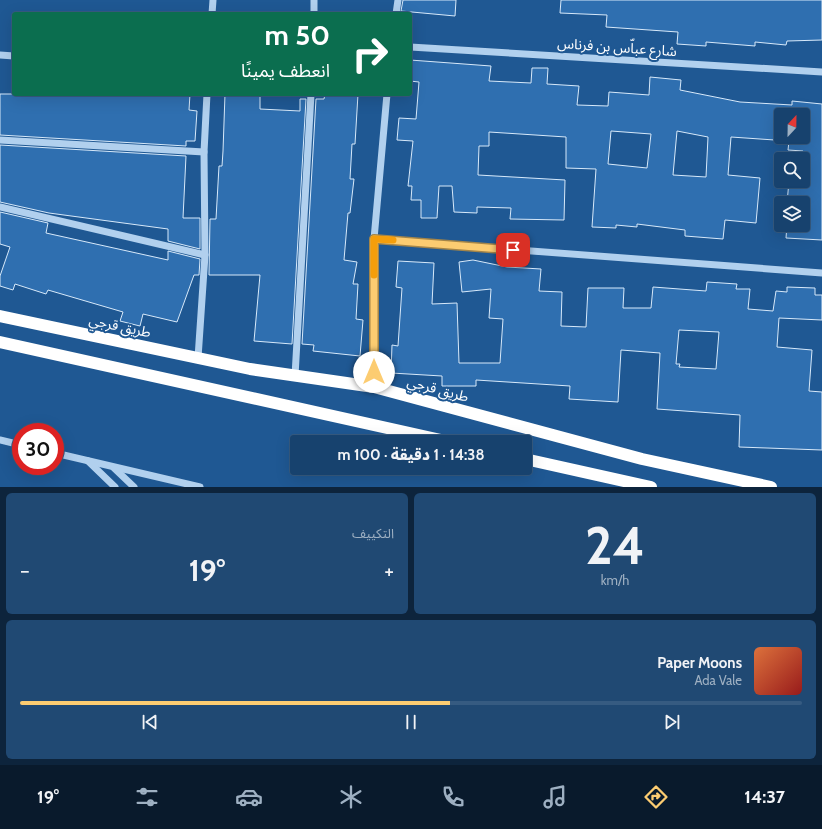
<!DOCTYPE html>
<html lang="ar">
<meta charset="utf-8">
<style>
body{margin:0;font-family:Cabin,"Noto Sans Arabic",sans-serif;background:#204973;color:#f1f3f6;direction:rtl;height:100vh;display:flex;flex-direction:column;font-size:15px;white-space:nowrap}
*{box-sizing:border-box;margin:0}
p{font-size:13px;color:#9eb0c2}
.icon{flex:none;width:22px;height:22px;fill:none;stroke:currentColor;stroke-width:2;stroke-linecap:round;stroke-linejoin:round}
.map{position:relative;height:487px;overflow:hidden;direction:ltr}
.side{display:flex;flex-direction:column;gap:6px;padding:6px;background:#0d243c;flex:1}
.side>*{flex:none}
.guide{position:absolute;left:12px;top:12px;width:400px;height:84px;border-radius:4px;box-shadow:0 4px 16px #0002,0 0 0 1px #365b81;direction:rtl;background:#0b6e4f;color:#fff;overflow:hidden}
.needle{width:26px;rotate:22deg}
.buttons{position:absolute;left:774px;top:108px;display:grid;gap:8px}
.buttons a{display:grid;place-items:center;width:36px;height:36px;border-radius:4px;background:#17426e;box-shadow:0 4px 16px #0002,0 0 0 1px #365b81;font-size:20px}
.speed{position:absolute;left:12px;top:423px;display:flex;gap:8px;font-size:20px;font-weight:700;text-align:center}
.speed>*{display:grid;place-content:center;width:52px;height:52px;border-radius:50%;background:#17426e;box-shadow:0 4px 16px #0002,0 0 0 1px #365b81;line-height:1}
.speed .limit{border:6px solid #d22;background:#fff;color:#111}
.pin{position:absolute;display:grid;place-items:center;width:34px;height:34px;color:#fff;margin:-17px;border-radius:8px;box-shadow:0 2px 6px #0006}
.me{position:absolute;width:44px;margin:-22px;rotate:0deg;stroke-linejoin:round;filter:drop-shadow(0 0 3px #0008)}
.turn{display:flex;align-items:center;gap:14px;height:84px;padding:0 16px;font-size:18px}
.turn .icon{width:52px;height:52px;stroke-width:2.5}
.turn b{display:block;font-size:28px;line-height:34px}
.big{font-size:30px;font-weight:800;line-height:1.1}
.side .tile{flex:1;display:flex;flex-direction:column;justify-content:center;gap:6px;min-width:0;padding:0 14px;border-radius:6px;background:#204973}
.side .dial{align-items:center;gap:0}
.dial b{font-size:52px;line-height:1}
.song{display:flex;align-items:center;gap:12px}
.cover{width:48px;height:48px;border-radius:6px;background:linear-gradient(135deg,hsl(20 70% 55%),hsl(0 70% 35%))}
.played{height:4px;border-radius:2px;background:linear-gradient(90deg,#fccc71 55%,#365b81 55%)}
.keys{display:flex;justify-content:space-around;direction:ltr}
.heat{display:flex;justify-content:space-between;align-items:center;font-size:22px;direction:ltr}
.side .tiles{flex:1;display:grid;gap:6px;grid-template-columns:1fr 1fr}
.tile:last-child{grid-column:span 2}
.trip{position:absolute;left:290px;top:435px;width:242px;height:40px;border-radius:4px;background:#17426e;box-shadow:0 4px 16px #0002,0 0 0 1px #365b81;font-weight:800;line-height:40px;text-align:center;direction:rtl}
.tab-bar{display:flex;height:64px;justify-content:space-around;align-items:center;background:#091a2c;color:#9eb0c2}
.tab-bar .icon{width:28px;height:28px}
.tab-bar .active{color:#fccc71}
.tab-bar b{font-size:18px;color:#f1f3f6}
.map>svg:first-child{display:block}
</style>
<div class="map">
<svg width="822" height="487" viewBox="0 0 822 487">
<rect width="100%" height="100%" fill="#1f5893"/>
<g fill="#2f6fb0" stroke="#d7e9fa" fill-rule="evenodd">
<polygon points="403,0 456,0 455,16 401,11"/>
<polygon points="561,0 822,0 822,40 787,41 786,45 755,42 755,46 706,42 706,46 677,44 678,32 606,27 607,15 560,13"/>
<path d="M410 60 491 66 489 81 531 83 532 68H548L547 84 579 86 577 105 608 106 609 92 649 95 650 77 681 80 680 90 740 102 792 105V101L822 104V240L786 238 787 225H803V203H787L789 181H803V151L788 150 789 141 731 137 728 175 760 178 756 223 725 220 723 239 685 236V230L637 224V227L616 225V228L592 227 596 169 566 168V137L489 132V146H479L478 175 565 180 564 220 510 219 511 208 477 207V213L454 212 452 186H439L437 218H421V200H411L412 186H408L413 141 397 140 399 118 416 119 419 82 410 81ZM781 115H803V137H781ZM611 131 651 134 647 168 608 164ZM677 131 708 137 706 177 673 175Z"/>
<polygon points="0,94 190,94 189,110 197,111 195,141 186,141 186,146 0,135"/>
<polygon points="225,94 260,94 260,109 300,111 300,99 306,99 292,344 254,341 260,275 209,275 210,219 216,219 219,166 222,166 223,151"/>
<polygon points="325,94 358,94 355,144 352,144 350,179 354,179 350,213 348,213 344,260 357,262 353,284 358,284 356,319 363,320 360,356 313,351 314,345 302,344 316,99 324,99"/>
<polygon points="0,145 186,156 183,218 200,218 200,249 168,241 168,229 49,213 0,202"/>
<polygon points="0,212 48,223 46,233 168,260 168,251 200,259 199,275 194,275 177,322 143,314 140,326 120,321 123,312 48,290 46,294 15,284 13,290 0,286 0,276 10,247 0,244"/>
<path d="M473 260 507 267 541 269 539 291 562 292 561 326 586 327 588 288H624L623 308H651L653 287 706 291 707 282 737 284 736 289H750L748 309 773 311 776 291 787 292V287L815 288V295H822V320L779 318 777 347 812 350 809 391 822 392V450L739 447 740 415 657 409 660 353 621 350 618 402 569 399 570 386 476 380V386H442V376L391 373 392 345 398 346 402 288 396 287 398 261 434 263 432 304 457 303 459 363H500L503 319 489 318 491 289 462 292 459 262ZM679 330 719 332 716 369 679 367 680 364H676Z"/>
</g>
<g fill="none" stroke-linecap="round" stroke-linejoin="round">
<g stroke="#b1d0ee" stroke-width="7">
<polyline points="212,14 213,0"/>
<polyline points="314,14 314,0"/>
<polyline points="396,14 398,0"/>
<polyline points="410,47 822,72"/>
<polyline points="0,55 14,56"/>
<polyline points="0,140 204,152"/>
<polyline points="0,207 205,255"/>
<polyline points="374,239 822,273"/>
<polyline points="198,358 205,255 204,152 207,94"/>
<polyline points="295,376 311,94"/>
<polyline points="374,387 374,239 387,94"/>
<polyline points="0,440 21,445"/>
<polyline points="55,453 200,487"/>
<polyline points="88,461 115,487"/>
<polyline points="114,468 134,487"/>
</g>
<g stroke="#fff" stroke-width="12">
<polyline points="0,316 250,369 374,387 642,459 771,487"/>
<polyline points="0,342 450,442"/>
<polyline points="525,459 651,487"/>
</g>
</g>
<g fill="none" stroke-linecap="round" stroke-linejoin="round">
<g stroke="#a48549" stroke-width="10">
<polyline id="route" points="374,372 374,239 513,250"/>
</g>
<use href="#route" stroke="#fccc71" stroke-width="7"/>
<polyline stroke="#f59e0b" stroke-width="7" points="374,275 374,239 393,240"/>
</g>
<g text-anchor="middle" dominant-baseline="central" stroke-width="4" stroke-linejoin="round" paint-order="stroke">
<g font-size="14" fill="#fff" stroke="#1f5893">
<text transform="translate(617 47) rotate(4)">شارع عباّس بن فرناس</text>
<text transform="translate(120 326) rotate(12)">طريق قرجي</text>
<text transform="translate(438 389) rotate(15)">طريق قرجي</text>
</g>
</g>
</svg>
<div class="buttons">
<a><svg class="needle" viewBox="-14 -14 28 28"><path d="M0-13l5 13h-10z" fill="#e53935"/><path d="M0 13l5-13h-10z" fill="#9eb0c2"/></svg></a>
<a><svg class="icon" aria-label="search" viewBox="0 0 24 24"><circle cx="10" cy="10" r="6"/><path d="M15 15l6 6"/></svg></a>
<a><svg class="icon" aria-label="layers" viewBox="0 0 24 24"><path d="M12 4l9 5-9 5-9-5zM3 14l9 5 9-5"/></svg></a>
</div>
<div class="speed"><div class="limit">30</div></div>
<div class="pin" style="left:513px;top:250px;background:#d93025"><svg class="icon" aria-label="arrive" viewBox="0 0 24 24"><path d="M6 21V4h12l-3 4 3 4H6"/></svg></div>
<svg class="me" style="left:374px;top:372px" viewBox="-20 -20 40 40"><circle r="19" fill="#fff"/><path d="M0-13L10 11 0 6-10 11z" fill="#fccc71"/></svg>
<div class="trip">14:38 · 1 دقيقة · 100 m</div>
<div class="guide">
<div class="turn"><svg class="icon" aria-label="right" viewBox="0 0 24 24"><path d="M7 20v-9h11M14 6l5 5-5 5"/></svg><div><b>50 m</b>انعطف يمينًا</div></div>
</div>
</div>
<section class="side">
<div class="tiles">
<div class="tile dial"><b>24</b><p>km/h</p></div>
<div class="tile"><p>التكييف</p>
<div class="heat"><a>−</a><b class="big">19°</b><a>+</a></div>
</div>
<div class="tile">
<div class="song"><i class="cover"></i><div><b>Paper Moons</b><p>Ada Vale</p></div></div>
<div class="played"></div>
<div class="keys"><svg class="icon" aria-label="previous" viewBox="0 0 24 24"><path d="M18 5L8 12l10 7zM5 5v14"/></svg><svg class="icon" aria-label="pause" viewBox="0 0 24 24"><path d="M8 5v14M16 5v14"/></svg><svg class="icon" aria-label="next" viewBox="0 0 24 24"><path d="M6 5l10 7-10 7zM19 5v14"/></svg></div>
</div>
</div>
</section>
<nav class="tab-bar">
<b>14:37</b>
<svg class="icon active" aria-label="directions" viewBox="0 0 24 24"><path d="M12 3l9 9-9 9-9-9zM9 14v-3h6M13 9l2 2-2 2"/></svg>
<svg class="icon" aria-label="music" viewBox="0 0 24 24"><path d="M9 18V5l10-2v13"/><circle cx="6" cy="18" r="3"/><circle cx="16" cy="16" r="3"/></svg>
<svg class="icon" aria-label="phone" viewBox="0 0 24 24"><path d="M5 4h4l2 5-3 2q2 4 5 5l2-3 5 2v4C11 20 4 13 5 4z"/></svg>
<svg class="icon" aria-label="climate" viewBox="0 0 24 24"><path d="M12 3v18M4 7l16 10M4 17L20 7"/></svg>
<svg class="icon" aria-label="car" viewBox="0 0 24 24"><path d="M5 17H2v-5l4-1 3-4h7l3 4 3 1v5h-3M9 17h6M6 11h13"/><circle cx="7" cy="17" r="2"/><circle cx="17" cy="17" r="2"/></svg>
<svg class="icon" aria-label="filters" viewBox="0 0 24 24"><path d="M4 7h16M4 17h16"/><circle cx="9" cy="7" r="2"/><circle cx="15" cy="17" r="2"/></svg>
<b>19°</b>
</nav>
